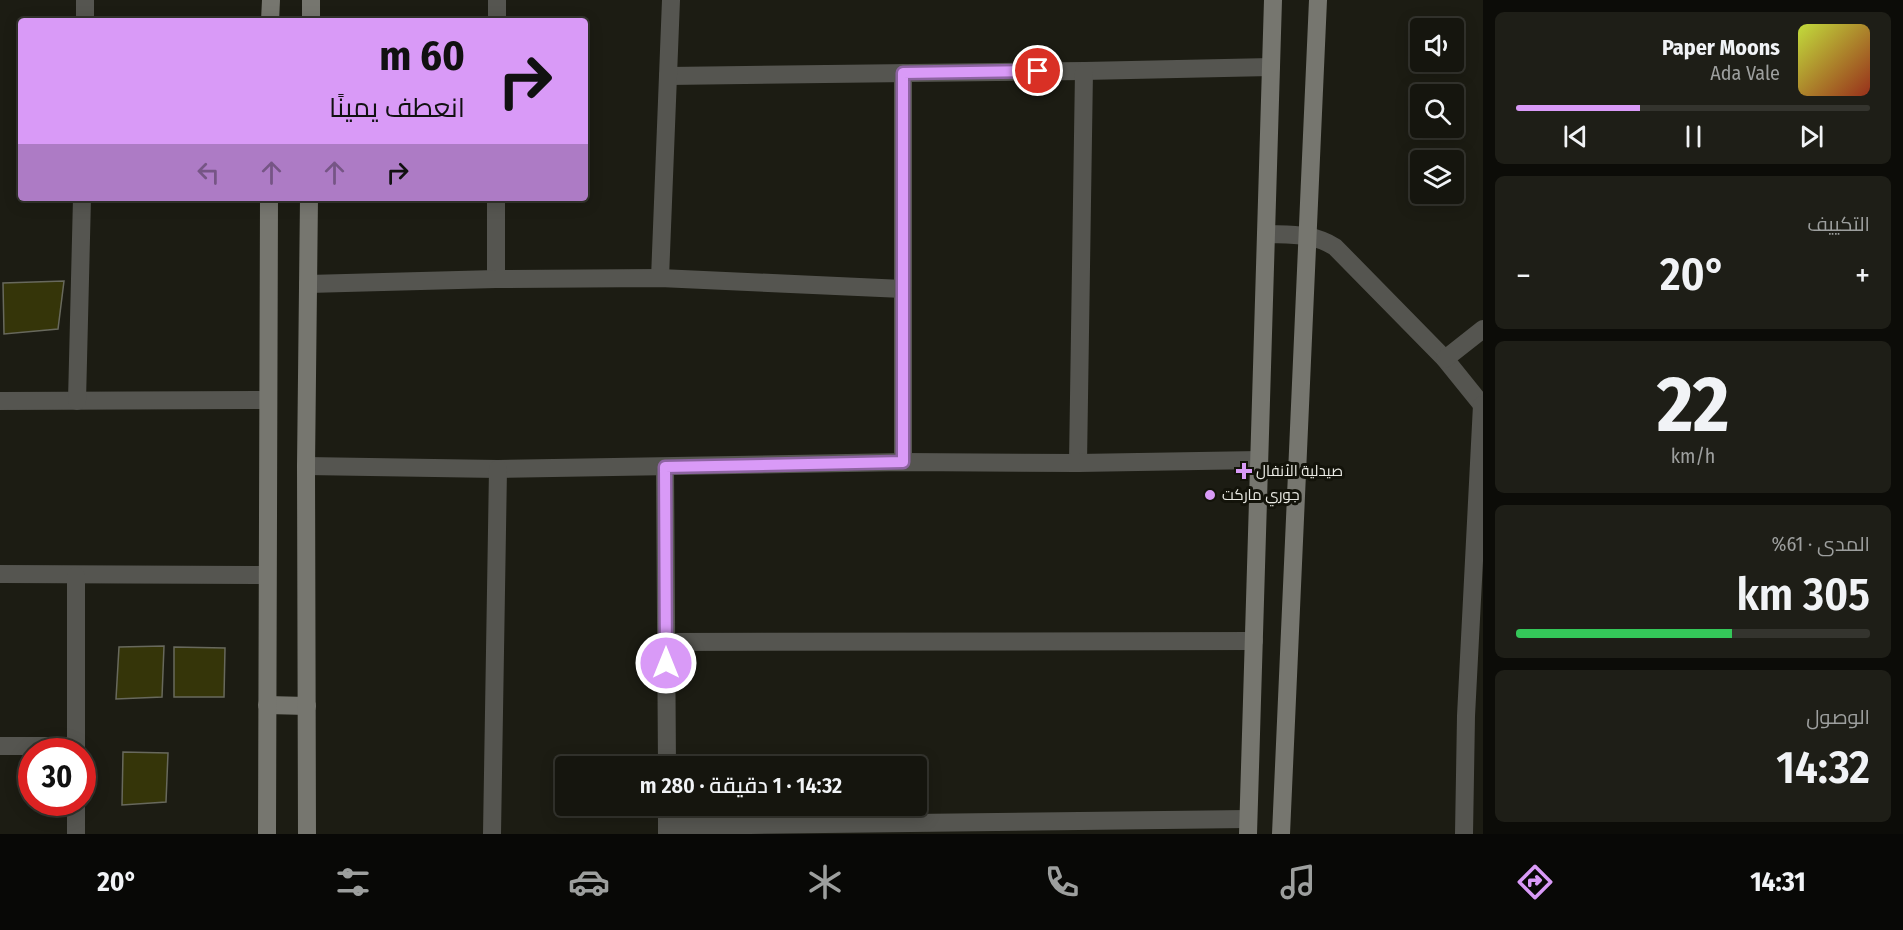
<!DOCTYPE html>
<html lang="ar">
<meta charset="utf-8">
<style>
body{margin:0;font-family:"Fira Sans Condensed",Cairo,sans-serif;background:#1e1e17;color:#f1f3f6;direction:rtl;height:100vh;display:flex;flex-direction:column;font-size:22px;white-space:nowrap}
*{box-sizing:border-box;margin:0}
p{font-size:20px;color:#9d9f9e}
.icon{flex:none;width:33px;height:33px;fill:none;stroke:currentColor;stroke-width:2;stroke-linecap:round;stroke-linejoin:round}
.map{position:relative;flex:1;overflow:hidden;direction:ltr}
.sheet{display:flex;flex-direction:column;gap:12px;padding:12px;background:#0c0c08;width:420px}
.sheet>*{flex:none}
.hud{position:absolute;left:18px;top:18px;width:570px;height:183px;border-radius:6px;box-shadow:0 3px 15px #0003,0 0 0 2px #34342e;direction:rtl;background:#d99af7;color:#111;overflow:hidden}
.controls{position:absolute;left:1410px;top:18px;display:grid;gap:12px}
.controls a{display:grid;place-items:center;width:54px;height:54px;border-radius:6px;background:#15150e;box-shadow:0 3px 15px #0003,0 0 0 2px #34342e;font-size:30px}
.speed{position:absolute;left:18px;top:738px;display:flex;gap:12px;font-size:30px;font-weight:700;text-align:center}
.speed>*{display:grid;place-content:center;width:78px;height:78px;border-radius:50%;background:#15150e;box-shadow:0 3px 15px #0003,0 0 0 2px #34342e;line-height:1}
.speed .limit{border:9px solid #d22;background:#fff;color:#111}
.pin{position:absolute;display:grid;place-items:center;width:51px;height:51px;color:#fff;margin:-26px;border:3px solid #fff;border-radius:50%;box-shadow:0 2px 6px #0007}
.me{position:absolute;width:66px;margin:-33px;rotate:0deg;stroke-linejoin:round;filter:drop-shadow(0 0 4px #0008)}
.turn{display:flex;align-items:center;gap:21px;height:126px;padding:0 24px;font-size:27px}
.turn .icon{width:78px;height:78px;stroke-width:2.5}
.turn b{display:block;font-size:42px;line-height:51px}
.lanes{display:flex;align-items:center;height:57px;padding:0 24px;background:#0003;justify-content:center;gap:30px;direction:ltr}
.lanes .off{opacity:.35}
.big{font-size:45px;font-weight:600;line-height:1.1}
.sheet .widget{flex:1;display:flex;flex-direction:column;justify-content:center;gap:9px;min-width:0;padding:0 21px;border-radius:9px;background:#1e1e17}
.sheet .dial{align-items:center;gap:0}
.dial b{font-size:78px;line-height:1}
.song{display:flex;align-items:center;gap:18px}
.cover{width:72px;height:72px;border-radius:9px;background:linear-gradient(135deg,hsl(70 70% 55%),hsl(10 70% 35%))}
.played{height:6px;border-radius:3px;background:linear-gradient(90deg,#d99af7 35%,#34342e 35%)}
.keys{display:flex;justify-content:space-around;direction:ltr}
.heat{display:flex;justify-content:space-between;align-items:center;font-size:33px;direction:ltr}
.charge{height:9px;border-radius:4px;background:linear-gradient(90deg,#34c759 61%,#34342e 0)}
.trip{position:absolute;left:555px;top:756px;width:372px;height:60px;border-radius:6px;background:#15150e;box-shadow:0 3px 15px #0003,0 0 0 2px #34342e;font-weight:600;line-height:60px;text-align:center;direction:rtl}
.tabs{display:flex;height:96px;justify-content:space-around;align-items:center;background:#080806;color:#9d9f9e}
.tabs .icon{width:42px;height:42px}
.tabs .current{color:#d99af7}
.tabs b{font-size:27px;color:#f1f3f6}
main{display:flex;flex:1;min-height:0}
.map>svg:first-child{display:block}
</style>
<main>
<section class="sheet">
<div class="widget">
<div class="song"><i class="cover"></i><div><b>Paper Moons</b><p>Ada Vale</p></div></div>
<div class="played"></div>
<div class="keys"><svg class="icon" aria-label="previous" viewBox="0 0 24 24"><path d="M18 5L8 12l10 7zM5 5v14"/></svg><svg class="icon" aria-label="pause" viewBox="0 0 24 24"><path d="M8 5v14M16 5v14"/></svg><svg class="icon" aria-label="next" viewBox="0 0 24 24"><path d="M6 5l10 7-10 7zM19 5v14"/></svg></div>
</div>
<div class="widget"><p>التكييف</p>
<div class="heat"><a>−</a><b class="big">20°</b><a>+</a></div>
</div>
<div class="widget dial"><b>22</b><p>km/h</p></div>
<div class="widget"><p>المدى · 61%</p><b class="big">305 km</b><div class="charge"></div></div>
<div class="widget"><p>الوصول</p><b class="big">14:32</b></div>
</section>
<div class="map">
<svg width="1483" height="834" viewBox="0 0 1483 834">
<rect width="100%" height="100%" fill="#1c1c13"/>
<g fill="#353509" stroke="#68695d" stroke-width="1.5">
<polygon points="64,281 58,329 4,334 3,283"/>
<polygon points="164,646 162,697 116,699 119,647"/>
<polygon points="174,647 225,648 224,697 174,697"/>
<polygon points="123,752 168,753 166,802 122,805"/>
</g>
<g fill="none" stroke-linecap="round" stroke-linejoin="round">
<g stroke="#555550" stroke-width="18">
<polyline points="85,21 85,0"/>
<polyline points="497,21 497,0"/>
<polyline points="903,73 903,462"/>
<polyline points="668,76 1084,71 1271,67"/>
<path d="M1266 234C1291 235 1313 233 1335 247L1445 359 1483 406"/>
<polyline points="660,278 671,0"/>
<polyline points="496,279 496,198"/>
<polyline points="308,284 496,279 660,278 903,289"/>
<polyline points="1445,359 1483,329"/>
<polyline points="0,401 268,400"/>
<polyline points="77,401 82,198"/>
<polyline points="1078,463 1084,71"/>
<polyline points="306,466 498,469 903,462 1078,463 1259,460"/>
<polyline points="665,467 667,766"/>
<polyline points="0,574 267,575"/>
<polyline points="666,642 1254,641"/>
<polyline points="0,746 76,746"/>
<polyline points="76,752 76,576"/>
<polyline points="667,806 667,834"/>
<polyline points="667,826 1248,819"/>
<polyline points="76,834 76,802"/>
<polyline points="492,834 498,469"/>
<polyline points="1464,834 1466,716 1482,405"/>
</g>
<g stroke="#76766f" stroke-width="18">
<polyline points="270,21 271,0"/>
<polyline points="311,21 311,0"/>
<polyline points="267,705 307,706"/>
<polyline points="267,834 269,198"/>
<polyline points="307,834 306,466 309,198"/>
<polyline points="1248,834 1273,0"/>
<polyline points="1281,834 1318,0"/>
</g>
</g>
<g fill="none" stroke-linecap="round" stroke-linejoin="round">
<g stroke="#8d64a1" stroke-width="15">
<polyline id="route" points="666,663 665,467 903,462 903,73 1038,71"/>
</g>
<use href="#route" stroke="#d99af7" stroke-width="10"/>
</g>
<g fill="#d99af7" stroke="#13130a" stroke-width="2">
<path d="M1241 462h6v6h6v6h-6v6h-6v-6h-6v-6h6z"/>
<circle cx="1210" cy="495" r="6"/>
</g>
<g text-anchor="middle" dominant-baseline="central" stroke-width="6" stroke-linejoin="round" paint-order="stroke">
<g font-size="15" fill="#eaeae4" stroke="#13130a" text-anchor="start">
<text x="1256" y="471">صيدلية الأنفال</text>
<text x="1222" y="495">جوري ماركت</text>
</g>
</g>
</svg>
<div class="controls">
<a><svg class="icon" aria-label="sound" viewBox="0 0 24 24"><path d="M4 9h4l5-4v14l-5-4H4zM17 9q2 3 0 6"/></svg></a>
<a><svg class="icon" aria-label="search" viewBox="0 0 24 24"><circle cx="10" cy="10" r="6"/><path d="M15 15l6 6"/></svg></a>
<a><svg class="icon" aria-label="layers" viewBox="0 0 24 24"><path d="M12 4l9 5-9 5-9-5zM3 14l9 5 9-5"/></svg></a>
</div>
<div class="speed"><div class="limit">30</div></div>
<div class="pin" style="left:1038px;top:71px;background:#d93025"><svg class="icon" aria-label="arrive" viewBox="0 0 24 24"><path d="M6 21V4h12l-3 4 3 4H6"/></svg></div>
<svg class="me" style="left:666px;top:663px" viewBox="-20 -20 40 40"><circle r="17" fill="#d99af7" stroke="#fff" stroke-width="3"/><path d="M0-11L8 9 0 5-8 9z" fill="#fff"/></svg>
<div class="trip">14:32 · 1 دقيقة · 280 m</div>
<div class="hud">
<div class="turn"><svg class="icon" aria-label="right" viewBox="0 0 24 24"><path d="M7 20v-9h11M14 6l5 5-5 5"/></svg><div><b>60 m</b>انعطف يمينًا</div></div>
<div class="lanes"><svg class="icon off" aria-label="left" viewBox="0 0 24 24"><path d="M17 20v-9H6M10 6l-5 5 5 5"/></svg><svg class="icon off" aria-label="ahead" viewBox="0 0 24 24"><path d="M12 20V5M6 11l6-6 6 6"/></svg><svg class="icon off" aria-label="ahead" viewBox="0 0 24 24"><path d="M12 20V5M6 11l6-6 6 6"/></svg><svg class="icon" aria-label="right" viewBox="0 0 24 24"><path d="M7 20v-9h11M14 6l5 5-5 5"/></svg></div>
</div>
</div>
</main>
<nav class="tabs">
<b>14:31</b>
<svg class="icon current" aria-label="directions" viewBox="0 0 24 24"><path d="M12 3l9 9-9 9-9-9zM9 14v-3h6M13 9l2 2-2 2"/></svg>
<svg class="icon" aria-label="music" viewBox="0 0 24 24"><path d="M9 18V5l10-2v13"/><circle cx="6" cy="18" r="3"/><circle cx="16" cy="16" r="3"/></svg>
<svg class="icon" aria-label="phone" viewBox="0 0 24 24"><path d="M5 4h4l2 5-3 2q2 4 5 5l2-3 5 2v4C11 20 4 13 5 4z"/></svg>
<svg class="icon" aria-label="climate" viewBox="0 0 24 24"><path d="M12 3v18M4 7l16 10M4 17L20 7"/></svg>
<svg class="icon" aria-label="car" viewBox="0 0 24 24"><path d="M5 17H2v-5l4-1 3-4h7l3 4 3 1v5h-3M9 17h6M6 11h13"/><circle cx="7" cy="17" r="2"/><circle cx="17" cy="17" r="2"/></svg>
<svg class="icon" aria-label="filters" viewBox="0 0 24 24"><path d="M4 7h16M4 17h16"/><circle cx="9" cy="7" r="2"/><circle cx="15" cy="17" r="2"/></svg>
<b>20°</b>
</nav>
